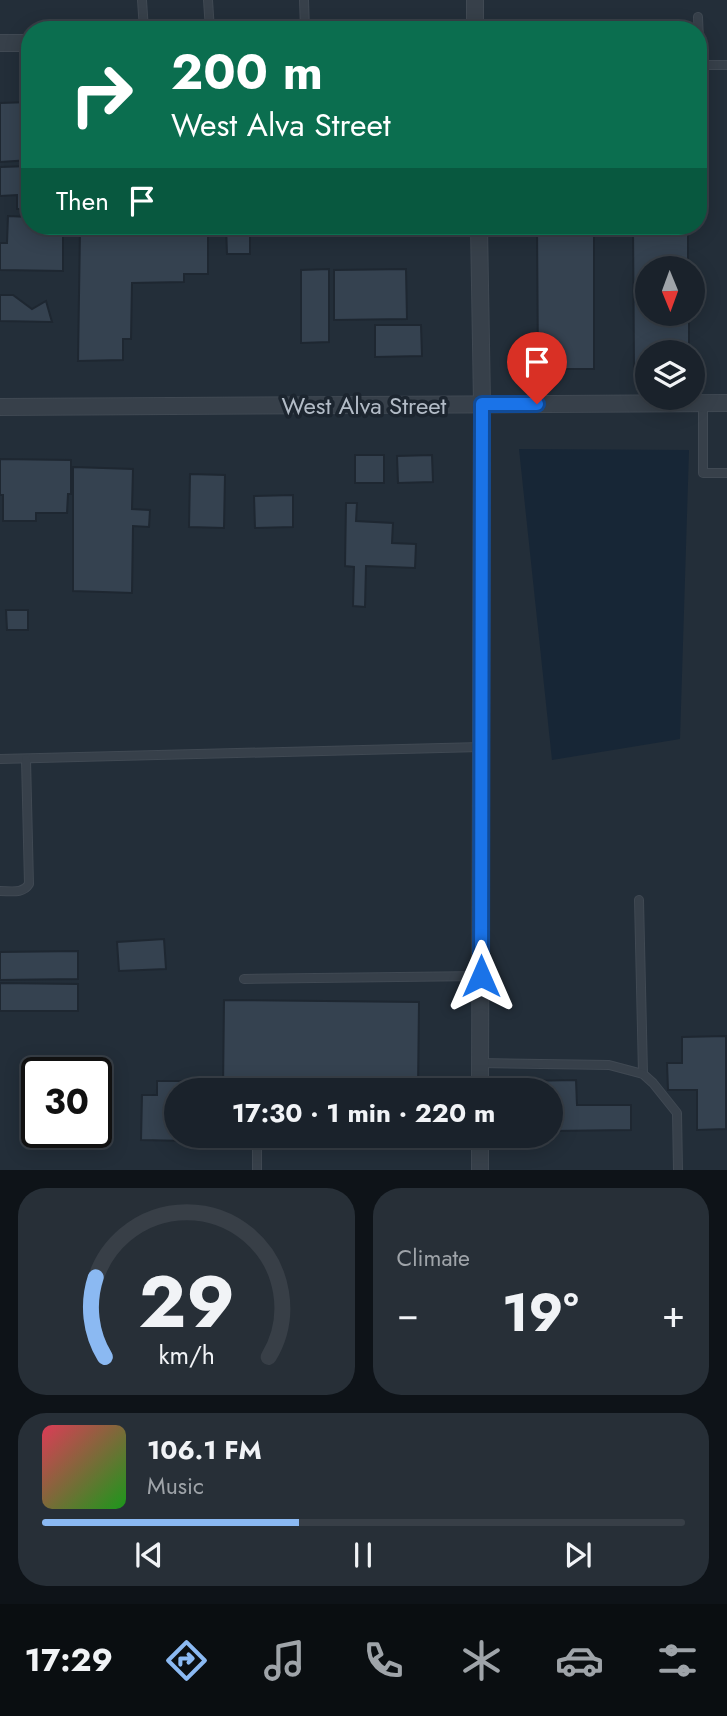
<!DOCTYPE html>
<meta charset="utf-8">
<style>
body{margin:0;font-family:Jost,sans-serif;background:#272f37;color:#f1f3f6;height:100vh;display:flex;flex-direction:column;font-size:26px;white-space:nowrap}
*{box-sizing:border-box;margin:0}
p{font-size:23px;color:#9fa4a9}
.icon{flex:none;width:38px;height:38px;fill:none;stroke:currentColor;stroke-width:2;stroke-linecap:round;stroke-linejoin:round}
.map{position:relative;height:1170px;overflow:hidden}
.details{display:flex;flex-direction:column;gap:18px;padding:18px;background:#0e1318;flex:1}
.details>*{flex:none}
.top-card{position:absolute;left:21px;top:21px;width:686px;height:214px;border-radius:28px;box-shadow:0 4px 18px #0003,0 0 0 2px #383f47;background:#0b6e4f;color:#fff;overflow:hidden}
.needle{width:46px;rotate:179deg}
.buttons{position:absolute;left:635px;top:256px;display:grid;gap:14px}
.buttons a{display:grid;place-items:center;width:70px;height:70px;border-radius:50%;background:#1a222b;box-shadow:0 4px 18px #0003,0 0 0 2px #383f47;font-size:35px}
.speed{position:absolute;left:21px;top:1057px;display:flex;gap:14px;font-size:35px;font-weight:700;text-align:center}
.speed>*{display:grid;place-content:center;width:91px;height:91px;border-radius:50%;background:#1a222b;box-shadow:0 4px 18px #0003,0 0 0 2px #383f47;line-height:1}
.speed .limit{border:4px solid #111;border-radius:10px;background:#fff;color:#111}
.pin{position:absolute;display:grid;place-items:center;width:60px;height:60px;color:#fff;margin:-72px -30px;border-radius:50% 50% 50% 0;rotate:-45deg;box-shadow:0 0 7px #0007}
.pin .icon{rotate:45deg}
.me{position:absolute;width:77px;margin:-38px;rotate:0deg;stroke-linejoin:round;filter:drop-shadow(0 0 5px #0008)}
.turn{display:flex;align-items:center;gap:24px;height:147px;padding:0 35px;font-size:32px}
.turn .icon{width:91px;height:91px;stroke-width:2.5}
.turn b{display:block;font-size:49px;line-height:60px}
.then{display:flex;align-items:center;height:66px;padding:0 35px;background:#0003;gap:14px;font-size:26px}
.big{font-size:52px;font-weight:700;line-height:1.1}
.details .card{flex:1;display:flex;flex-direction:column;justify-content:center;gap:10px;min-width:0;padding:0 24px;border-radius:28px;background:#272f37}
.details .dial{align-items:center;gap:0}
.dial svg{height:182px;overflow:visible;fill:none;stroke:#383f47;stroke-width:7;stroke-linecap:round;text-anchor:middle}
.dial text{fill:#f1f3f6;stroke:none}
.song{display:flex;align-items:center;gap:21px}
.cover{width:84px;height:84px;border-radius:10px;background:linear-gradient(135deg,hsl(350 70% 55%),hsl(120 70% 35%))}
.played{height:7px;border-radius:4px;background:linear-gradient(90deg,#8bb9f2 40%,#383f47 40%)}
.keys{display:flex;justify-content:space-around;direction:ltr}
.heat{display:flex;justify-content:space-between;align-items:center;font-size:38px;direction:ltr}
.details .tiles{flex:1;display:grid;gap:18px;grid-template-columns:1fr 1fr}
.card:last-child{grid-column:span 2}
.trip{position:absolute;left:164px;top:1078px;width:399px;height:70px;border-radius:35px;background:#1a222b;box-shadow:0 4px 18px #0003,0 0 0 2px #383f47;font-weight:700;line-height:70px;text-align:center}
.dock{display:flex;height:112px;justify-content:space-around;align-items:center;background:#0a0e11;color:#9fa4a9}
.dock .icon{width:49px;height:49px}
.dock .current{color:#8bb9f2}
.dock b{font-size:32px;color:#f1f3f6}
.map>svg:first-child{display:block}
</style>
<div class="map">
<svg width="727" height="1170" viewBox="0 0 727 1170">
<rect width="100%" height="100%" fill="#232e39"/>
<polygon fill="#172636" points="519,449 689,450 680,739 552,760"/>
<g fill="#354250" stroke="#1e2731" stroke-width="2">
<polygon points="30,102 30,160 0,162 0,103"/>
<polygon points="30,166 30,209 17,209 17,195 0,196 0,167"/>
<polygon points="8,216 30,217 30,226 63,226 63,271 0,270 0,243 7,243"/>
<polygon points="226,226 250,226 250,254 227,254"/>
<polygon points="537,226 594,226 594,369 538,369"/>
<polygon points="633,226 688,226 688,268 648,268 648,313 689,313 689,352 648,352 648,369 634,369"/>
<polygon points="80,229 208,230 208,274 184,274 184,282 132,283 131,339 123,339 123,360 78,361"/>
<polygon points="329,269 329,342 301,343 301,270"/>
<polygon points="406,269 407,319 334,320 334,270"/>
<polygon points="0,295 13,295 32,309 46,301 52,322 0,321"/>
<polygon points="375,325 421,325 422,356 375,357"/>
<rect x="355" y="455" width="29" height="28"/>
<polygon points="432,455 433,482 398,483 397,456"/>
<polygon points="0,459 71,460 71,494 68,494 67,513 36,513 36,521 3,521 3,495 0,495"/>
<polygon points="73,467 133,469 132,509 150,510 149,527 133,526 132,593 73,591"/>
<polygon points="190,474 225,475 224,528 189,527"/>
<polygon points="293,495 293,527 255,528 254,496"/>
<polygon points="346,503 357,503 356,521 393,523 392,543 416,544 415,568 366,566 365,607 353,606 354,567 345,566"/>
<polygon points="6,610 28,610 28,630 7,630"/>
<polygon points="164,939 166,969 119,971 117,942"/>
<polygon points="78,951 78,979 0,980 0,952"/>
<polygon points="0,983 78,984 78,1011 0,1011"/>
<polygon points="224,1000 419,1002 418,1090 223,1090"/>
<polygon points="726,1036 726,1129 697,1130 697,1090 668,1090 667,1063 682,1063 682,1037"/>
<polygon points="80,1061 104,1061 105,1122 96,1122 96,1073 80,1073"/>
<polygon points="20,1077 37,1077 37,1132 74,1132 74,1140 22,1142"/>
<polygon points="576,1080 577,1105 631,1105 631,1130 551,1131 551,1090 522,1090 522,1081"/>
<polygon points="157,1081 187,1081 187,1090 177,1090 177,1136 186,1136 186,1141 141,1140 142,1095 157,1095"/>
</g>
<g fill="none" stroke-linecap="round" stroke-linejoin="round">
<g stroke="#404953" stroke-width="10">
<g id="lane">
<polyline points="142,0 144,30"/>
<polyline points="208,0 210,30"/>
<polyline points="304,0 305,30"/>
<polyline points="698,17 700,65 727,65"/>
<polyline points="703,403 703,473 727,473"/>
<polyline points="0,759 481,747"/>
<path d="M0 891C11 891 23 894 29 884L26 759"/>
<polyline points="639,900 643,1074"/>
<polyline points="244,979 481,976"/>
<polyline points="480,1063 609,1065 643,1074 653,1083 677,1113 678,1170"/>
<polyline points="257,1136 257,1170"/>
</g>
</g>
<g stroke="#404953" stroke-width="18">
<g id="street">
<polyline points="475,0 475,30"/>
<polyline points="0,43 30,43"/>
<polyline points="479,226 482,404 480,1090"/>
<polyline points="0,407 727,403"/>
<polyline points="480,1170 480,1136"/>
</g>
</g>
<use href="#lane" stroke="#37404a" stroke-width="8"/>
<use href="#street" stroke="#37404a" stroke-width="16"/>
</g>
<g fill="none" stroke-linecap="round" stroke-linejoin="round">
<g stroke="#114b97" stroke-width="18">
<polyline id="route" points="481,976 482,404 537,404"/>
</g>
<use href="#route" stroke="#1a73e8" stroke-width="12"/>
</g>
<g text-anchor="middle" dominant-baseline="central" stroke-width="7" stroke-linejoin="round" paint-order="stroke">
<g font-size="24" fill="#b2bbc6" stroke="#1c252f">
<text x="364" y="405">West Alva Street</text>
</g>
</g>
</svg>
<div class="buttons">
<a><svg class="needle" viewBox="-14 -14 28 28"><path d="M0-13l5 13h-10z" fill="#e53935"/><path d="M0 13l5-13h-10z" fill="#9fa4a9"/></svg></a>
<a><svg class="icon" aria-label="layers" viewBox="0 0 24 24"><path d="M12 4l9 5-9 5-9-5zM3 14l9 5 9-5"/></svg></a>
</div>
<div class="speed"><div class="limit">30</div></div>
<div class="pin" style="left:537px;top:404px;background:#d93025"><svg class="icon" aria-label="arrive" viewBox="0 0 24 24"><path d="M6 21V4h12l-3 4 3 4H6"/></svg></div>
<svg class="me" style="left:481px;top:976px" viewBox="-20 -20 40 40"><path d="M0-17L14 15 0 8-14 15z" fill="#1a73e8" stroke="#fff" stroke-width="4"/></svg>
<div class="trip">17:30 · 1 min · 220 m</div>
<div class="top-card">
<div class="turn"><svg class="icon" aria-label="right" viewBox="0 0 24 24"><path d="M7 20v-9h11M14 6l5 5-5 5"/></svg><div><b>200 m</b>West Alva Street</div></div>
<div class="then">Then<svg class="icon" aria-label="arrive" viewBox="0 0 24 24"><path d="M6 21V4h12l-3 4 3 4H6"/></svg></div>
</div>
</div>
<section class="details">
<div class="tiles">
<div class="card dial"><svg viewBox="0 0 100 80">
<path d="M14 69A42 42 0 1 1 86 69"/>
<path d="M14 69A42 42 0 0 1 10 34" stroke="#8bb9f2"/>
<text x="50" y="56" font-size="32" font-weight="700">29</text>
<text x="50" y="72" font-size="11">km/h</text>
</svg></div>
<div class="card"><p>Climate</p>
<div class="heat"><a>−</a><b class="big">19°</b><a>+</a></div>
</div>
<div class="card">
<div class="song"><i class="cover"></i><div><b>106.1 FM</b><p>Music</p></div></div>
<div class="played"></div>
<div class="keys"><svg class="icon" aria-label="previous" viewBox="0 0 24 24"><path d="M18 5L8 12l10 7zM5 5v14"/></svg><svg class="icon" aria-label="pause" viewBox="0 0 24 24"><path d="M8 5v14M16 5v14"/></svg><svg class="icon" aria-label="next" viewBox="0 0 24 24"><path d="M6 5l10 7-10 7zM19 5v14"/></svg></div>
</div>
</div>
</section>
<nav class="dock">
<b>17:29</b>
<svg class="icon current" aria-label="directions" viewBox="0 0 24 24"><path d="M12 3l9 9-9 9-9-9zM9 14v-3h6M13 9l2 2-2 2"/></svg>
<svg class="icon" aria-label="music" viewBox="0 0 24 24"><path d="M9 18V5l10-2v13"/><circle cx="6" cy="18" r="3"/><circle cx="16" cy="16" r="3"/></svg>
<svg class="icon" aria-label="phone" viewBox="0 0 24 24"><path d="M5 4h4l2 5-3 2q2 4 5 5l2-3 5 2v4C11 20 4 13 5 4z"/></svg>
<svg class="icon" aria-label="climate" viewBox="0 0 24 24"><path d="M12 3v18M4 7l16 10M4 17L20 7"/></svg>
<svg class="icon" aria-label="car" viewBox="0 0 24 24"><path d="M5 17H2v-5l4-1 3-4h7l3 4 3 1v5h-3M9 17h6M6 11h13"/><circle cx="7" cy="17" r="2"/><circle cx="17" cy="17" r="2"/></svg>
<svg class="icon" aria-label="filters" viewBox="0 0 24 24"><path d="M4 7h16M4 17h16"/><circle cx="9" cy="7" r="2"/><circle cx="15" cy="17" r="2"/></svg>
</nav>
